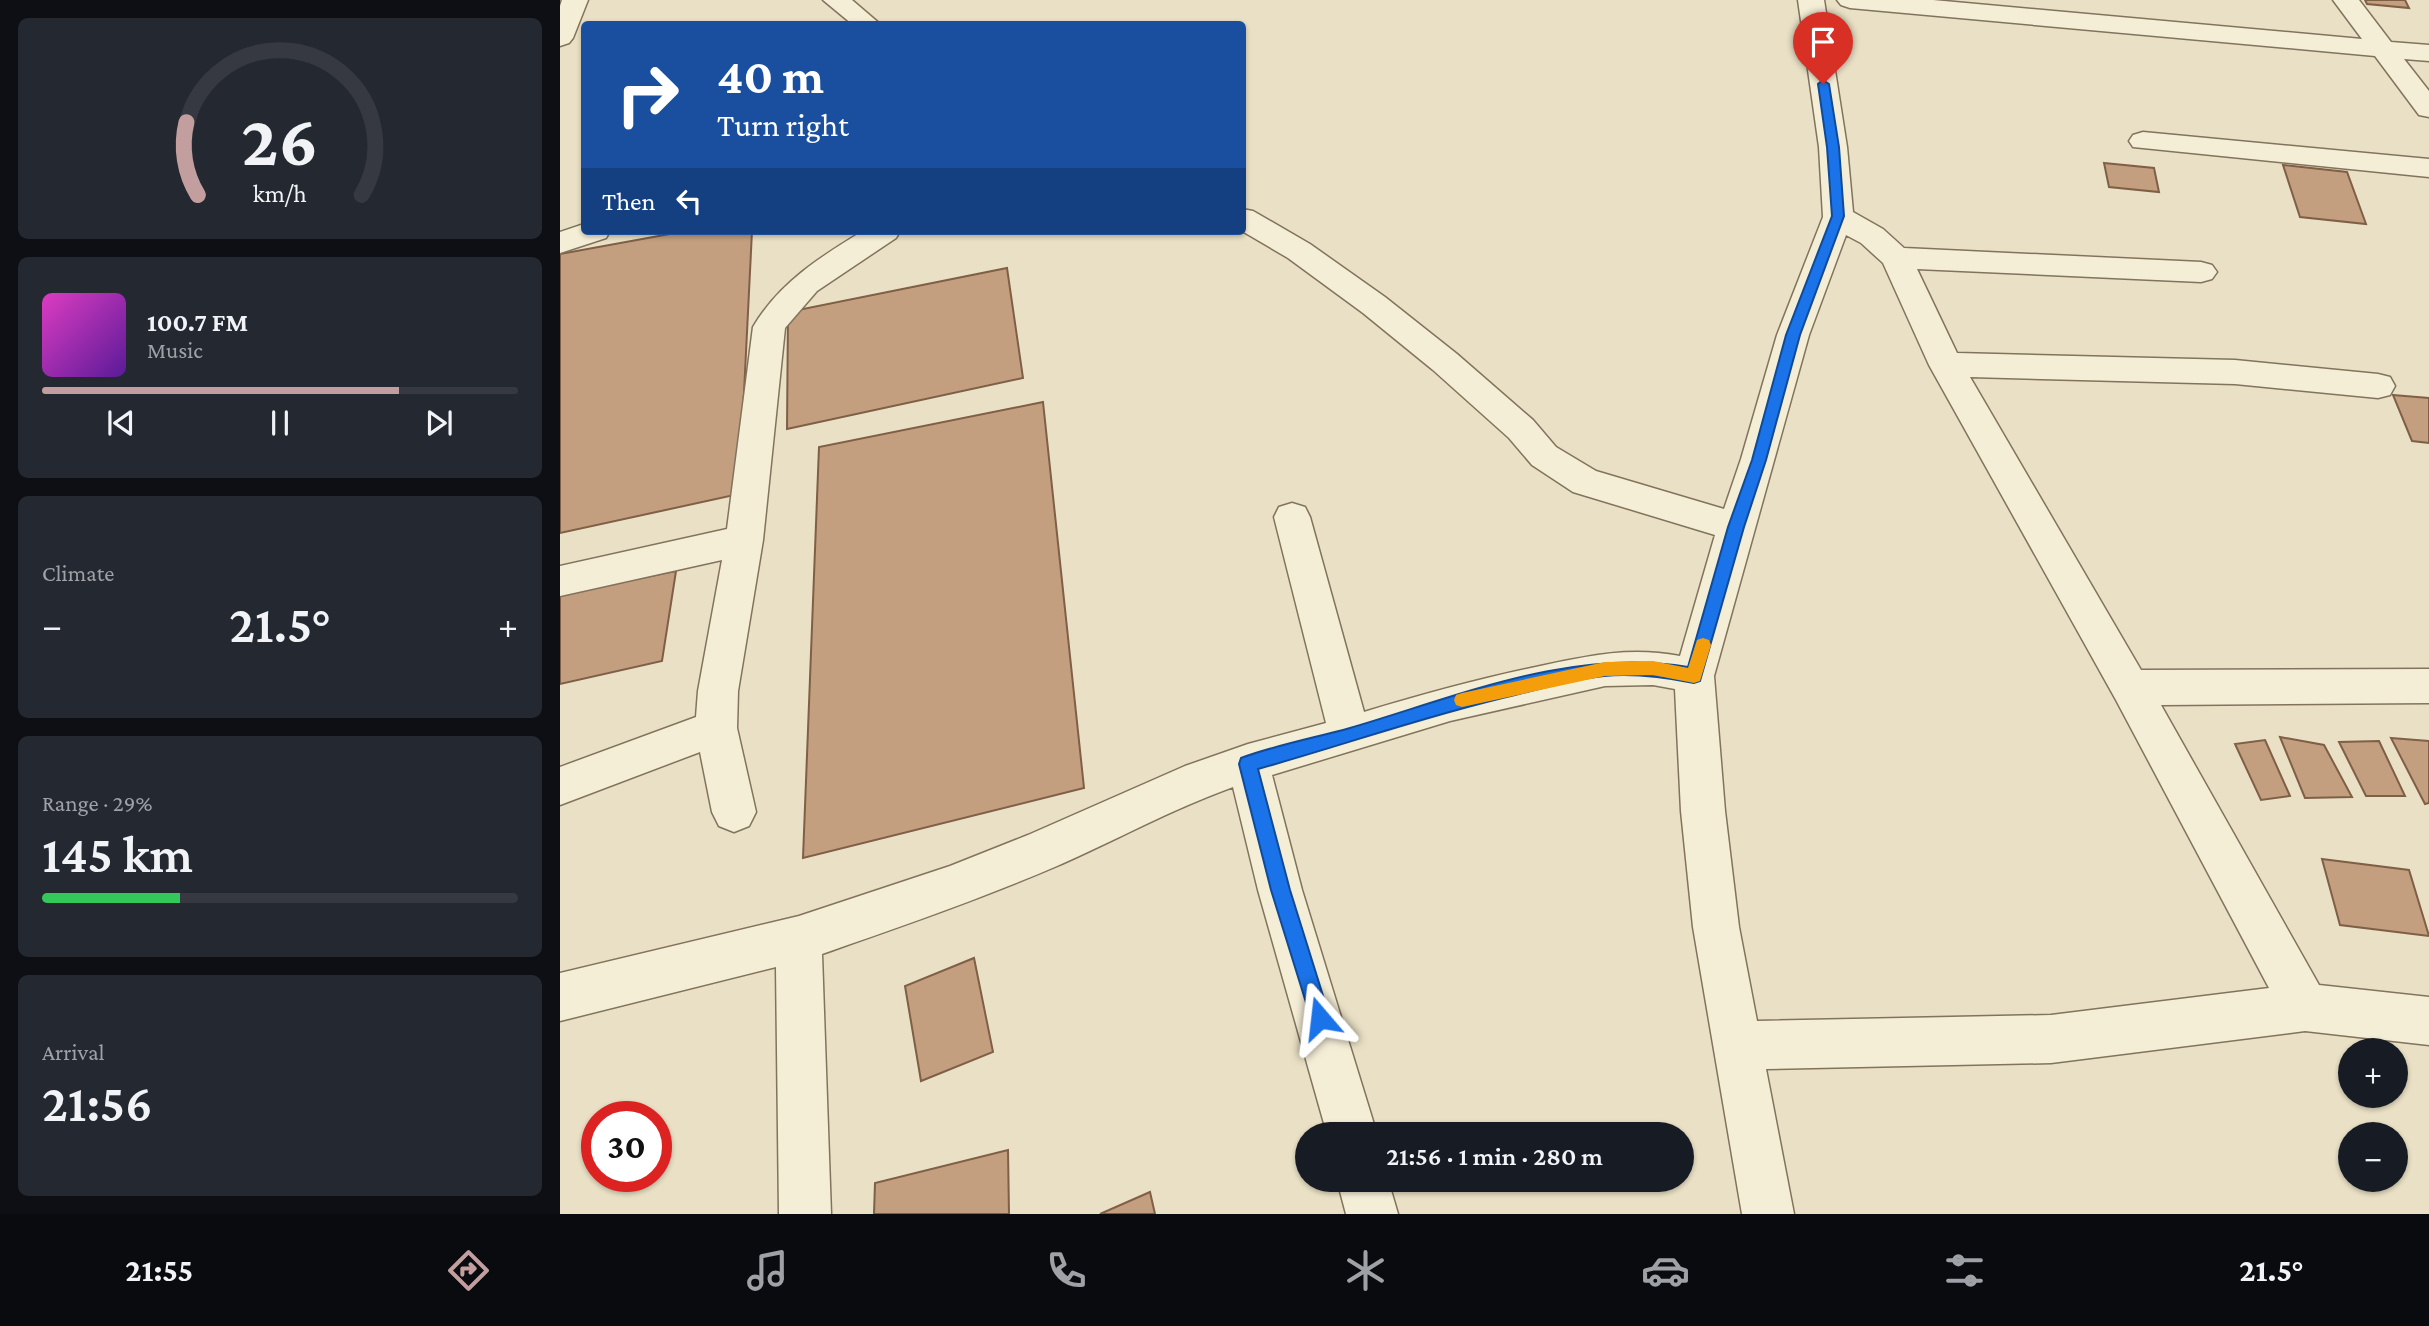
<!DOCTYPE html>
<meta charset="utf-8">
<style>
body{margin:0;font-family:"Crimson Pro",serif;background:#242831;color:#f1f3f6;height:100vh;display:flex;flex-direction:column;font-size:26px;white-space:nowrap}
*{box-sizing:border-box;margin:0}
p{font-size:23px;color:#9ea1a6}
.icon{flex:none;width:38px;height:38px;fill:none;stroke:currentColor;stroke-width:2;stroke-linecap:round;stroke-linejoin:round}
.map{position:relative;flex:1;overflow:hidden}
.drawer{display:flex;flex-direction:column;gap:18px;padding:18px;background:#0d0f14;width:560px}
.drawer>*{flex:none}
.hud{position:absolute;left:21px;top:21px;width:665px;height:214px;border-radius:7px;box-shadow:0 2px 5px #0004;background:#1a4fa0;color:#fff;overflow:hidden}
.controls{position:absolute;left:1778px;top:1038px;display:grid;gap:14px}
.controls a{display:grid;place-items:center;width:70px;height:70px;border-radius:50%;background:#171b24;box-shadow:0 2px 5px #0004;font-size:35px}
.speed{position:absolute;left:21px;top:1101px;display:flex;gap:14px;font-size:35px;font-weight:700;text-align:center}
.speed>*{display:grid;place-content:center;width:91px;height:91px;border-radius:50%;background:#171b24;box-shadow:0 2px 5px #0004;line-height:1}
.speed .limit{border:10px solid #d22;background:#fff;color:#111}
.pin{position:absolute;display:grid;place-items:center;width:60px;height:60px;color:#fff;margin:-72px -30px;border-radius:50% 50% 50% 0;rotate:-45deg;box-shadow:0 0 7px #0007}
.pin .icon{rotate:45deg}
.me{position:absolute;width:77px;margin:-38px;rotate:343deg;stroke-linejoin:round;filter:drop-shadow(0 0 5px #0008)}
.turn{display:flex;align-items:center;gap:24px;height:147px;padding:0 21px;font-size:32px}
.turn .icon{width:91px;height:91px;stroke-width:2.5}
.turn b{display:block;font-size:49px;line-height:60px}
.then{display:flex;align-items:center;height:66px;padding:0 21px;background:#0003;gap:14px;font-size:26px}
.big{font-size:52px;font-weight:600;line-height:1.1}
.drawer .card{flex:1;display:flex;flex-direction:column;justify-content:center;gap:10px;min-width:0;padding:0 24px;border-radius:10px;background:#242831}
.drawer .dial{align-items:center;gap:0}
.dial svg{height:182px;overflow:visible;fill:none;stroke:#363941;stroke-width:7;stroke-linecap:round;text-anchor:middle}
.dial text{fill:#f1f3f6;stroke:none}
.song{display:flex;align-items:center;gap:21px}
.cover{width:84px;height:84px;border-radius:10px;background:linear-gradient(135deg,hsl(310 70% 55%),hsl(270 70% 35%))}
.played{height:7px;border-radius:4px;background:linear-gradient(90deg,#c39e9f 75%,#363941 75%)}
.keys{display:flex;justify-content:space-around;direction:ltr}
.heat{display:flex;justify-content:space-between;align-items:center;font-size:38px;direction:ltr}
.charge{height:10px;border-radius:5px;background:linear-gradient(90deg,#34c759 29%,#363941 0)}
.trip{position:absolute;left:735px;top:1122px;width:399px;height:70px;border-radius:35px;background:#171b24;box-shadow:0 2px 5px #0004;font-weight:600;line-height:70px;text-align:center}
.tab-bar{display:flex;height:112px;justify-content:space-around;align-items:center;background:#090b0e;color:#9ea1a6}
.tab-bar .icon{width:49px;height:49px}
.tab-bar .active{color:#c39e9f}
.tab-bar b{font-size:32px;color:#f1f3f6}
main{display:flex;flex:1;min-height:0}
.map>svg:first-child{display:block}
</style>
<main>
<section class="drawer">
<div class="card dial"><svg viewBox="0 0 100 80">
<path d="M14 69A42 42 0 1 1 86 69"/>
<path d="M14 69A42 42 0 0 1 9 37" stroke="#c39e9f"/>
<text x="50" y="56" font-size="32" font-weight="700">26</text>
<text x="50" y="72" font-size="11">km/h</text>
</svg></div>
<div class="card">
<div class="song"><i class="cover"></i><div><b>100.7 FM</b><p>Music</p></div></div>
<div class="played"></div>
<div class="keys"><svg class="icon" aria-label="previous" viewBox="0 0 24 24"><path d="M18 5L8 12l10 7zM5 5v14"/></svg><svg class="icon" aria-label="pause" viewBox="0 0 24 24"><path d="M8 5v14M16 5v14"/></svg><svg class="icon" aria-label="next" viewBox="0 0 24 24"><path d="M6 5l10 7-10 7zM19 5v14"/></svg></div>
</div>
<div class="card"><p>Climate</p>
<div class="heat"><a>−</a><b class="big">21.5°</b><a>+</a></div>
</div>
<div class="card"><p>Range · 29%</p><b class="big">145 km</b><div class="charge"></div></div>
<div class="card"><p>Arrival</p><b class="big">21:56</b></div>
</section>
<div class="map">
<svg width="1869" height="1214" viewBox="0 0 1869 1214">
<rect width="100%" height="100%" fill="#e9e0c5"/>
<g fill="#c39f7f" stroke="#7f5f46" stroke-width="2">
<polygon points="1805,0 1845,0 1849,8 1807,4"/>
<polygon points="1544,163 1594,168 1599,192 1549,187"/>
<polygon points="1723,165 1787,172 1806,224 1740,217"/>
<polygon points="126,231 192,231 179,494 0,533 0,254"/>
<polygon points="447,268 463,378 227,429 228,312"/>
<polygon points="1833,395 1869,398 1869,443 1852,441"/>
<polygon points="483,402 524,788 243,858 259,447"/>
<polygon points="116,571 102,661 0,684 0,594"/>
<polygon points="1720,737 1764,745 1792,797 1745,798"/>
<polygon points="1831,738 1869,741 1869,803 1865,804"/>
<polygon points="1705,740 1730,796 1701,800 1675,744"/>
<polygon points="1819,741 1845,796 1806,796 1779,742"/>
<polygon points="1762,859 1849,870 1869,936 1780,925"/>
<polygon points="414,958 433,1052 361,1081 345,986"/>
<polygon points="448,1150 449,1214 314,1214 315,1183"/>
<polygon points="590,1192 595,1214 540,1214"/>
</g>
<g fill="none" stroke-linecap="round" stroke-linejoin="round">
<g stroke="#82735d" stroke-width="3">
<g id="minor">
<polygon points="2,0 28,0 13,38 9,43 0,46 0,6"/>
<polygon points="263,0 292,0 320,24 292,24"/>
<path d="M1238 0H1264L1287 147 1293 212 1323 229 1344 248 1641 262 1652 265 1657 272 1652 279 1641 282 1357 269 1397 353 1675 360 1818 374 1830 377 1835 386 1830 395 1818 398 1675 384 1410 377 1581 670 1869 669V703L1601 705 1759 985 1869 997V1045L1745 1031 1491 1063 1206 1069 1234 1214H1182L1133 927 1121 811 1115 689 1093 685 1045 686 890 721 712 775 742 890 817 1134H767L698 890 673 787C612 809 556 840 497 866 420 899 342 926 262 954L271 1214H219L216 967 0 1021V973L239 916 390 866 468 835 625 766 688 744 766 723 714 517 719 507 732 503 745 507 750 517 804 712C860 695 914 680 971 668 1023 657 1066 646 1120 656L1155 535 1013 492 972 465 949 438 873 370 803 313 728 258 682 231V209L693 211 750 244 825 297 897 354 973 420 996 447 1036 471 1164 509 1181 459 1217 335 1263 217 1259 147ZM1286 235 1301 243 1323 263 1369 365 1556 700 1709 988 1491 1015 1197 1021 1179 927 1165 811 1154 676 1249 335Z"/>
<polygon points="1277,0 1373,0 1802,39 1773,0 1799,0 1831,42 1869,45 1869,61 1844,59 1869,91 1869,117 1859,115 1815,56 1290,8 1281,5"/>
<polygon points="1583,132 1869,159 1869,177 1573,147 1569,141 1573,135"/>
<polygon points="24,224 24,231 50,231 46,238 0,253 0,232"/>
<path d="M303 231H340L336 238 257 291 225 328 203 540 178 691 177 728 196 812 189 826 174 832 159 826 152 812 140 752 0 805V767L136 717 138 691 162 560 0 596V566L167 529 193 327C219 283 260 257 303 231Z"/>
<polygon points="777,1180 828,1180 838,1214 786,1214"/>
</g>
</g>
<use href="#minor" fill="#f5eed7" fill-rule="evenodd"/>
</g>
<path fill="#1a73e8" stroke="#114b97" stroke-width="2" d="M1263 80 1269 84 1279 147 1284 216 1240 335 1206 460 1184 527 1140 681 1134 683C1104 677 1075 673 1044 676 1014 679 984 688 955 695 868 715 784 745 698 769L730 890 770 1018 767 1025 760 1028 753 1025 711 890 679 764 681 758C716 745 754 738 790 728 899 696 1013 647 1128 667L1168 527 1192 460 1226 335 1272 216 1267 147 1258 84Z"/>
<polygon fill="#f59e0b" points="1143,638 1149,640 1151,645 1140,681 1134,683 1093,675 1045,676 902,707 896,705 894,700 896,695 902,693 1045,662 1093,661 1128,668 1137,640"/>
</svg>
<div class="controls">
<a>+</a>
<a>−</a>
</div>
<div class="speed"><div class="limit">30</div></div>
<div class="pin" style="left:1263px;top:84px;background:#d93025"><svg class="icon" aria-label="arrive" viewBox="0 0 24 24"><path d="M6 21V4h12l-3 4 3 4H6"/></svg></div>
<svg class="me" style="left:760px;top:1018px" viewBox="-20 -20 40 40"><path d="M0-17L14 15 0 8-14 15z" fill="#1a73e8" stroke="#fff" stroke-width="4"/></svg>
<div class="trip">21:56 · 1 min · 280 m</div>
<div class="hud">
<div class="turn"><svg class="icon" aria-label="right" viewBox="0 0 24 24"><path d="M7 20v-9h11M14 6l5 5-5 5"/></svg><div><b>40 m</b>Turn right</div></div>
<div class="then">Then<svg class="icon" aria-label="left" viewBox="0 0 24 24"><path d="M17 20v-9H6M10 6l-5 5 5 5"/></svg></div>
</div>
</div>
</main>
<nav class="tab-bar">
<b>21:55</b>
<svg class="icon active" aria-label="directions" viewBox="0 0 24 24"><path d="M12 3l9 9-9 9-9-9zM9 14v-3h6M13 9l2 2-2 2"/></svg>
<svg class="icon" aria-label="music" viewBox="0 0 24 24"><path d="M9 18V5l10-2v13"/><circle cx="6" cy="18" r="3"/><circle cx="16" cy="16" r="3"/></svg>
<svg class="icon" aria-label="phone" viewBox="0 0 24 24"><path d="M5 4h4l2 5-3 2q2 4 5 5l2-3 5 2v4C11 20 4 13 5 4z"/></svg>
<svg class="icon" aria-label="climate" viewBox="0 0 24 24"><path d="M12 3v18M4 7l16 10M4 17L20 7"/></svg>
<svg class="icon" aria-label="car" viewBox="0 0 24 24"><path d="M5 17H2v-5l4-1 3-4h7l3 4 3 1v5h-3M9 17h6M6 11h13"/><circle cx="7" cy="17" r="2"/><circle cx="17" cy="17" r="2"/></svg>
<svg class="icon" aria-label="filters" viewBox="0 0 24 24"><path d="M4 7h16M4 17h16"/><circle cx="9" cy="7" r="2"/><circle cx="15" cy="17" r="2"/></svg>
<b>21.5°</b>
</nav>
